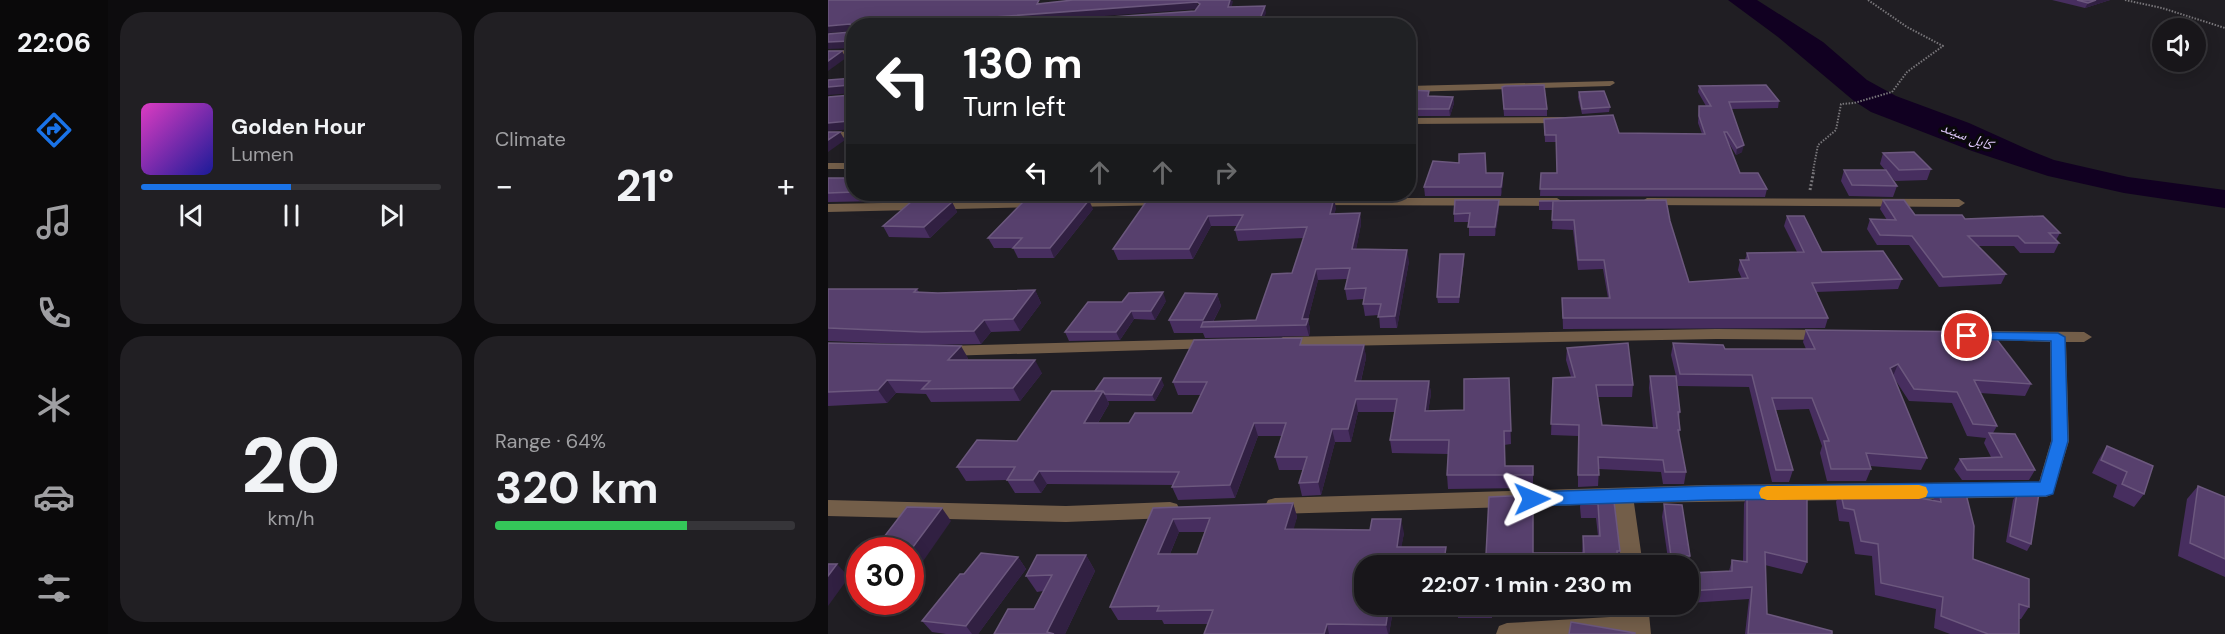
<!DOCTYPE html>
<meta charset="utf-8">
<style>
body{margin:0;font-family:"DM Sans","Noto Naskh Arabic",sans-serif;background:#211f23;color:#f1f3f6;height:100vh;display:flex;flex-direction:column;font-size:22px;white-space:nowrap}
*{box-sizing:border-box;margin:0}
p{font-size:20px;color:#9f9fa2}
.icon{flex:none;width:33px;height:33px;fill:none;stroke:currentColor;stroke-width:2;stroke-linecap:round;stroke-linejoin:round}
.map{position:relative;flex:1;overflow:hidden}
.sheet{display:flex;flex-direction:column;gap:12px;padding:12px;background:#0d0c0e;width:720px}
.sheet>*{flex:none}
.guide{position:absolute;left:18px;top:18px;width:570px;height:183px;border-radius:24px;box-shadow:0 3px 15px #0003,0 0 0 2px #363539;background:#202124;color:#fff;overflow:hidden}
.fabs{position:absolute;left:1324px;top:18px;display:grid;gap:12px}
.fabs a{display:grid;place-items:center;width:54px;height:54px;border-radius:50%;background:#18161a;box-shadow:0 3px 15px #0003,0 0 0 2px #363539;font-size:30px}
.speed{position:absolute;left:18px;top:537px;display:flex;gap:12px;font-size:30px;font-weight:700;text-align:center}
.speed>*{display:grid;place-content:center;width:78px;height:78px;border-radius:50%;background:#18161a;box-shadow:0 3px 15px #0003,0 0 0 2px #363539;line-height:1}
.speed .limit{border:9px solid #d22;background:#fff;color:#111}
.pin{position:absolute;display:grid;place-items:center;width:51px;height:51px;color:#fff;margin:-26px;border:3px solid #fff;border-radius:50%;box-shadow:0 2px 6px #0007}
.me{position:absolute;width:66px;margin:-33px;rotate:89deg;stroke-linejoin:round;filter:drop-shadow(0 0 4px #0008)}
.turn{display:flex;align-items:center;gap:21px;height:126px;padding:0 18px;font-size:27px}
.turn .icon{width:78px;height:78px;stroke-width:2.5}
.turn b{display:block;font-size:42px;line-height:51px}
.lanes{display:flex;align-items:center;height:57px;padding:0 18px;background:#0003;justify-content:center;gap:30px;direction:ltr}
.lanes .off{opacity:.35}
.big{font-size:45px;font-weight:700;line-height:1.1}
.sheet .card{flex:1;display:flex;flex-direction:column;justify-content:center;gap:9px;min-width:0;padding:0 21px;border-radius:24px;background:#211f23}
.sheet .dial{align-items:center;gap:0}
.dial b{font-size:78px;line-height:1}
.song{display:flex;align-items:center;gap:18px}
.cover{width:72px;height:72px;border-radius:9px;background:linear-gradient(135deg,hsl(310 70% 55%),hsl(240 70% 35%))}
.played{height:6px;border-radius:3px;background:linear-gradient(90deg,#1a73e8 50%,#363539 50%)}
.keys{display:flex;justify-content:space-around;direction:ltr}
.heat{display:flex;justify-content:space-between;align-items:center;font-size:33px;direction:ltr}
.charge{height:9px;border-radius:4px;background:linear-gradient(90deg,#34c759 64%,#363539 0)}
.sheet .tiles{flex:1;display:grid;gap:12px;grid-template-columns:repeat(2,1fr)}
.trip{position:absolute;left:526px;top:555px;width:345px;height:60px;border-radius:24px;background:#18161a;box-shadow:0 3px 15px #0003,0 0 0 2px #363539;font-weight:700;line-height:60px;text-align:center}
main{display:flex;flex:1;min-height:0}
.menu{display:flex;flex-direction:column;width:108px;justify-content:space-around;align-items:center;background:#0a090a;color:#9f9fa2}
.menu .icon{width:42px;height:42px}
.menu .selected{color:#1a73e8}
.menu b{font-size:27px;color:#f1f3f6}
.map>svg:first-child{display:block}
</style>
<main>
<nav class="menu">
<b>22:06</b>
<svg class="icon selected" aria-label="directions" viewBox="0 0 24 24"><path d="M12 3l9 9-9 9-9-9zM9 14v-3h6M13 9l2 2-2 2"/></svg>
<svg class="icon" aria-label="music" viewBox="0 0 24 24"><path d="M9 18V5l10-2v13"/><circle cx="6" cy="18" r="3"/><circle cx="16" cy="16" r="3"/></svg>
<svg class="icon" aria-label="phone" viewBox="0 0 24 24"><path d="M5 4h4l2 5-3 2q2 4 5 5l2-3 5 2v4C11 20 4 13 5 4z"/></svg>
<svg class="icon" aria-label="climate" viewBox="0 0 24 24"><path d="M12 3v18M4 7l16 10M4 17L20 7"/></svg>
<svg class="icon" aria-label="car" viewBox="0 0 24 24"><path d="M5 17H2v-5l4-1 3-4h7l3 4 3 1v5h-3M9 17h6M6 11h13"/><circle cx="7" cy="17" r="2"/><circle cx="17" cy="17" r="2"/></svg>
<svg class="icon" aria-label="filters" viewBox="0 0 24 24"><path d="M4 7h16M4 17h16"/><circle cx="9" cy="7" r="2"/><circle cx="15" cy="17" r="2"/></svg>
</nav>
<section class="sheet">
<div class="tiles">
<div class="card">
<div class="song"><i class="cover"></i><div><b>Golden Hour</b><p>Lumen</p></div></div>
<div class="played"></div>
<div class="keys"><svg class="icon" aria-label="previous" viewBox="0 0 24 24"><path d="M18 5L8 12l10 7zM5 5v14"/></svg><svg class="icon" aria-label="pause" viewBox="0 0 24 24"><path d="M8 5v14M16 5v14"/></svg><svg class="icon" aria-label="next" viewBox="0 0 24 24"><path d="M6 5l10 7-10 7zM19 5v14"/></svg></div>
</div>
<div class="card"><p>Climate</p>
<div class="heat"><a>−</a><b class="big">21°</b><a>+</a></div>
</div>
<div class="card dial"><b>20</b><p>km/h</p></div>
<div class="card"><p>Range · 64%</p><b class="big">320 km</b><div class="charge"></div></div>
</div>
</section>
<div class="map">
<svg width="1397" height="634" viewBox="0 0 1397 634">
<rect width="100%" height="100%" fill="#201e23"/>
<polygon fill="#110021" points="900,0 929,0 995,42 1039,80 1068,96 1141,123 1201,150 1226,160 1300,177 1397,190 1397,208 1296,193 1220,176 1144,151 1043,112 1026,101 950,37"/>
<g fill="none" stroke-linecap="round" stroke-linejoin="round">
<g stroke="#78767a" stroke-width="2" stroke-dasharray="1.5 1.5" stroke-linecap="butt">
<polyline points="1297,0 1334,8 1397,28"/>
<polyline points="985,171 990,145 1008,130 1013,104 1026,103 1064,92 1079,72 1115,46 1079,27 1040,0"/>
</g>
<polyline stroke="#78767a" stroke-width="3" stroke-dasharray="2 2" stroke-linecap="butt" points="982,190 986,170"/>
<g fill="#735e49" fill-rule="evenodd">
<polygon points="26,50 26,55 0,57 0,51"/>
<polygon points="785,81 787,83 782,86 580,92 580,86"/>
<polygon points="580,118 736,117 741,120 736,123 580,124"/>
<polygon points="26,131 26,137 0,139 0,133"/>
<rect x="0" y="163" width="26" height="6"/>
<polygon points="336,198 340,199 340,205 243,207 237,203 243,199"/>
<polygon points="486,198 729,198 735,202 729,206 482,205 482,199"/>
<polygon points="819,198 1131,199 1137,203 1131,207 815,205 813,202"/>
<polygon points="213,200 219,204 217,207 0,212 0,204"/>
<polygon points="888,329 998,330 1006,335 998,340 888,339 455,347 447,342 455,337"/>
<polygon points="1148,331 1256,332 1264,337 1256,342 1238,342 1241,441 1225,494 1218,497 806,503 815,566 793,566 786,504 447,514 440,512 437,506 440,500 447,498 880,485 1211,482 1223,441 1222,342 1143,339 1140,336"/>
<polygon points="383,339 391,344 389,348 116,356 108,351 116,346"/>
<polygon points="0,500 238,506 342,502 349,504 352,510 349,516 342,518 238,522 0,516"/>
<polygon points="798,604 820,604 823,634 668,634 671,626 679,623 799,616"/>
</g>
</g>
<g fill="#472e5f" fill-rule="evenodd">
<polygon points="1224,0 1282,0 1257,8"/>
<polygon points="871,86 951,101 950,108 903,109 914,152 908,155 899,140 912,173 939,189 937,197 712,196 713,173 729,173 728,142 717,142 716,119 791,133 874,134 870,123 871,106 878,106 870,92"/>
<polygon points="674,87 719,109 719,116 676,116"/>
<polygon points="580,90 602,96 625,97 626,103 622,116 580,116"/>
<polygon points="751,92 782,107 781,112 754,114 750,97"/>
<polygon points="1055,153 1103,169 1099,180 1067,181 1060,173 1069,186 1065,197 1021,196 1013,181 1016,170 1057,170 1052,164"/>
<polygon points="658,173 675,173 675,182 673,196 597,196 596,187"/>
<polygon points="0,178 26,178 26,194 364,194 363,196 0,202"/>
<polygon points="410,194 512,194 511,196 411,196"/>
<polygon points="320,199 508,208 506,214 532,213 533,224 528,249 581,261 569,328 552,328 551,315 537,316 535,304 536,299 519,300 517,289 519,279 490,280 480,319 482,330 481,336 377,338 375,333 346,333 341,320 389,294 393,306 385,322 428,320 464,273 476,238 410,241 407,230 410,226 383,226 365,259 290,260 285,249"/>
<polygon points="671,200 671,209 667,236 641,236 641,222 626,222 626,214"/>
<polygon points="838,200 842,221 861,282 914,279 910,270 912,260 917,260 919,253 969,252 956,226 959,216 994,252 1074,279 1070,289 988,292 1000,318 997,328 735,329 734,298 780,298 775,269 750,270 745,230 724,229 725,210 711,210 711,201"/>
<polygon points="1055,200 1087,215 1137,219 1232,233 1228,240 1231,243 1226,253 1192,253 1186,246 1150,246 1178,274 1173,284 1111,287 1081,245 1049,245 1039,229 1042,219 1059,220 1052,209"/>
<polygon points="124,202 129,212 102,238 61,237 55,226"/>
<polygon points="265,209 226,258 190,258 185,248 166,248 160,238"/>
<polygon points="636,260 631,303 610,303 609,297"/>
<polygon points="0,289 89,289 91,292 110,293 207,290 213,303 192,331 163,332 153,344 102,345 0,341"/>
<polygon points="338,301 327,320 306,319 292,340 241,341 237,332 294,302"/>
<polygon points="978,330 1203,384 1197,396 1152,393 1169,426 1165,433 1207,470 1201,480 1134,480 1126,469 1132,459 1163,457 1156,443 1158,438 1139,436 1124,403 1081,401 1066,378 1099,458 1093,470 1042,466 1043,469 1038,481 999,481 992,453 994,446 981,409 948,410 965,470 961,482 944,482 921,387 850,386 848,378 852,412 851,418 852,430 851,437 858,472 856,484 835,484 833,472 771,469 770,486 750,487 750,436 723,435 725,378 743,377 738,360 739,348 805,385 804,397 770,397 774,425 825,428 821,388 822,376 848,376 843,355 845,343 897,349 978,349 975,342"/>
<polygon points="0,343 140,358 139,360 214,373 192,401 103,402 98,394 68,393 59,403 0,406"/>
<polygon points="476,345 536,345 538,358 533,381 601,381 603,394 600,411 636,410 681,378 683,444 676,445 677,466 705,466 705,488 620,489 619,475 620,454 564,453 562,440 567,412 530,412 523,442 507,442 493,495 474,496 471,483 475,470 451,470 447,457 454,436 430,436 407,498 350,500 344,487 345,485 219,484 213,493 187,493 179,480 138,481 129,467 189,441 267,391 336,385 327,401 280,401 281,404 270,423 301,423 364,413 373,395 350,395 345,382"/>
<polygon points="1279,446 1316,494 1306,507 1285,497 1289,485 1264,473 1271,459"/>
<polygon points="1370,486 1397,497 1397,577 1350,556 1359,499"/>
<polygon points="1111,489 1145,559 1201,607 1193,619 1191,619 1191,634 1122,634 1106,628 1108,609 1047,595 1044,556 1027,554 1021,522 1011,521 1008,502 1012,490 1105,500"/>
<polygon points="919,492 979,562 974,574 937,565 939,614 1004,634 917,634 921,599 861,603 861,573 901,571 904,560 915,562 916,504"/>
<path d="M785 493 792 551 791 565 537 566V604H566L561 634H376L380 624H336L334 620H290L282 607 325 508 465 503 469 517 465 529 576 533 573 547H618V554L658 555 705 553H754L755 536H770L768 518H753L752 507 753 494ZM351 532H377L369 554H342Z"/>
<polygon points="1189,493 1203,544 1199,551 1178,542 1185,500"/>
<polygon points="836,504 862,556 860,566 841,566 834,517"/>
<polygon points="258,555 267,571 237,634 166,634 206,609 215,591 209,592 198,576"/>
<polygon points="190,557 198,569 150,634 118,634 104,632 94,621 136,574"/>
<polygon points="664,604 664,618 630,618 629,605"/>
</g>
<g fill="#312042">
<polygon points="402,0 405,1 402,14 400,7"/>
<polygon points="1268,0 1282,0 1257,8 1260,3"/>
<polygon points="369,2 371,9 169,24 165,21 166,17"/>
<polygon points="437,6 438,13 433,26 429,26"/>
<polygon points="110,20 113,26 49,26 50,25"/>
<polygon points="22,24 26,31 0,33 0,26"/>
<polygon points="22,41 26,48 0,49 0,42"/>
<polygon points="14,51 18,58 0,71 0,61"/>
<polygon points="22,85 26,93 0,95 0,87"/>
<polygon points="625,97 626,103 622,116 621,109"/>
<polygon points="21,121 26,129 0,131 0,123"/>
<polygon points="12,132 17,140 0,152 0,140"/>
<polygon points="916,145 914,152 908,155 909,148"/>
<polygon points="675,173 675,182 673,196 673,187"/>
<polygon points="506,198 508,208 504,225 502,214"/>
<polygon points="261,200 265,209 226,258 222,248"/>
<polygon points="671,200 671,209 667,236 667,227"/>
<polygon points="124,202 129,212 102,238 96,227"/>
<polygon points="532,213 533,224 526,260 524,249"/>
<polygon points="380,216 383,226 365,259 361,249"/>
<polygon points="579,250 581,261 569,328 567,316"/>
<polygon points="636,254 636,260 631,303 631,297"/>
<polygon points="488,269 490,280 480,319 482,330 481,336 478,325 474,319"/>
<polygon points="207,290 213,303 192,331 185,319"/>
<polygon points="335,292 338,301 327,320 323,311"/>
<polygon points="389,294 393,306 382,327 377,327 375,320"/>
<polygon points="303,311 306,319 292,340 288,332"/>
<polygon points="156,320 163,332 153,344 146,331"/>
<polygon points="536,345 538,358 530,393 527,381"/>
<polygon points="133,346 140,358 128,372 120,360"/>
<polygon points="207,360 214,373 192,401 185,388"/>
<polygon points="1070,364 1065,376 1062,368"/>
<polygon points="333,378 336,385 327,401 324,395"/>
<polygon points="59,380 68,393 59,403 50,390"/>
<polygon points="601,381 603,394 598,424 597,411"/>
<polygon points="275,391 281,404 262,436 256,423"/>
<polygon points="528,399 530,412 523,442 520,429"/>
<polygon points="426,423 430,436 407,498 402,485"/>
<polygon points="504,429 507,442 493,495 490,482"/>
<polygon points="211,471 219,484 213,493 205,480"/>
<polygon points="465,503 469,517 462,543 457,529"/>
<polygon points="114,508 123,521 82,580 82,551"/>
<polygon points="345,519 351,532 336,568 330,554"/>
<polygon points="573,519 576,533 571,561 569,547"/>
<polygon points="258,555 267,571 237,634 220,634 219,632"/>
<polygon points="190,557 198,569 150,634 144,634 138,626"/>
<polygon points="9,564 21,577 0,606 0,576"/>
<polygon points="561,604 566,604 561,634 560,634 558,625"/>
<polygon points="499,624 501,634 496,634"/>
</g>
<g fill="#57406d" stroke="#6c587e" stroke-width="1.5" fill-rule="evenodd">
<path d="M0 0H211L209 4 245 0H402L400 7 437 6 429 26H104L110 20 49 26H26V43H25L22 41 0 42V34L23 32 25 30 22 24 0 26ZM369 2 372 4 367 11 213 22 165 21 166 17Z"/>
<polygon points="1249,0 1268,0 1260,3"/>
<polygon points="0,51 14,51 0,61"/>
<polygon points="26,78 26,122 24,123 21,121 0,123 0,97 23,95 24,87 22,85 0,87 0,80"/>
<polygon points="716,85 719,109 676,109 674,87 677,86"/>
<polygon points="938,85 951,101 901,102 916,145 909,148 899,132 896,132 912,173 930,173 939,189 712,189 713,173 729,173 728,135 717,135 716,119 785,115 791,133 877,134 871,116 871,106 883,106 871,86"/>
<polygon points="580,90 601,91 600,96 625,97 621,109 580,109"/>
<polygon points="776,91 782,107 754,109 751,92"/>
<polygon points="0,132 12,132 0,140"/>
<polygon points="1086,152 1103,169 1071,170 1055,153"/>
<polygon points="657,153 658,173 675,173 673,187 596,187 605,161 631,163 631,154"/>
<polygon points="1016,170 1058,170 1069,186 1024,185"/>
<polygon points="0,178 26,178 26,192 0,193"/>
<polygon points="506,198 502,214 532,213 524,249 579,250 567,316 550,317 553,304 535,304 538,288 517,289 522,268 488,269 474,319 480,319 478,325 373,327 375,322 428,320 444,274 464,273 479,227 407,230 415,215 380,216 361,249 285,249 320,199"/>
<polygon points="261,200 222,248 185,248 194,238 160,238 196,201"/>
<polygon points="627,200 671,200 667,227 640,227 642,213 626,214"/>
<polygon points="838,200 842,221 861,282 920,278 912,260 921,260 919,253 976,252 959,216 976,216 994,252 1055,251 1074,279 984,283 1000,318 735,318 734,298 782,298 776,260 750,260 746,220 724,220 725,201 711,201"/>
<polygon points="1055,200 1076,200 1087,215 1134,215 1137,219 1215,216 1232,233 1221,233 1231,243 1197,243 1190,236 1140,236 1178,274 1115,277 1084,236 1052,235 1042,219 1068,220"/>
<polygon points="83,202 124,202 96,227 55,226"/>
<polygon points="612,254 636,254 631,297 609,297"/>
<polygon points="0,289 89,289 86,292 110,293 207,290 185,319 156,320 146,331 94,332 0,328"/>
<polygon points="335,292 323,311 303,311 288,332 237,332 260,302 294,302 301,293"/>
<polygon points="357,293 389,294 375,320 341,320"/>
<polygon points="978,330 1163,332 1203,384 1146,380 1169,426 1145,424 1129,392 1086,389 1070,364 1062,368 1099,458 1038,453 1043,469 1003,469 996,441 1001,441 984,398 944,398 965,470 948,470 924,375 852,374 845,343 895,345 897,349 987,349"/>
<polygon points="474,338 472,345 536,345 527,381 601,381 597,411 636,410 636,379 681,378 683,431 676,431 677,466 705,466 705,475 619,475 621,440 562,440 569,399 528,399 520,429 504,429 490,482 471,483 479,457 447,457 458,423 426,423 402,485 344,487 351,472 211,471 205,480 179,480 187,467 129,467 149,440 189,441 224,391 275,391 256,423 301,423 307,413 364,413 379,382 345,382 366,340"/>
<polygon points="0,343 133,346 120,360 207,360 185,388 94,389 102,381 59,380 50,390 0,392"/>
<polygon points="800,343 805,385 768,385 774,425 829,428 822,376 848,376 852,412 850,412 852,430 850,430 858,472 837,472 835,460 770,457 771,475 750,475 751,425 723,424 725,378 747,377 739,348"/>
<polygon points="276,378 333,378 324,395 277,394 275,391 267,391"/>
<polygon points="1161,433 1187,434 1207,470 1139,470 1132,459 1174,457"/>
<polygon points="1279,446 1325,466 1316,494 1294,484 1299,472 1273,460"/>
<polygon points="1370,486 1397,497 1397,559 1362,543"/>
<polygon points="1111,489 1137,490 1146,526 1145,559 1201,579 1201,607 1191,604 1191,634 1160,634 1113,616 1115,597 1053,583 1050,544 1033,541 1026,510 1016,508 1012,490 1050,490 1113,502"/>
<polygon points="979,491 979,562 937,552 939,614 1004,631 1004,634 920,634 924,587 861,591 861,573 904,571 904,560 919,562 919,492"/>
<path d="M785 493 792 551H789L790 566H537V604H561L558 625 499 624 496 634H376L385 610 329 611 331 606 282 607 325 508 465 503 457 529 542 530 544 519H573L569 547H618L617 554 658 555 661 497 705 495V553H756L755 536H772L770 504H754L753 494ZM382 518 369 554H330L345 519Z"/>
<polygon points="1189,493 1211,493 1203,544 1182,536"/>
<polygon points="836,504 854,505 862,556 843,556"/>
<polygon points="79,507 114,508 82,551 46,550"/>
<polygon points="153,553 190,557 138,626 94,621 132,574 136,574"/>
<polygon points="209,555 258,555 219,632 226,634 166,634 180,609 206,609 224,575 198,576"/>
<polygon points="0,564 9,564 0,576"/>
<polygon points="743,622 807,633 807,634 741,634"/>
</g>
<polygon fill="#1a73e8" stroke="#114b97" stroke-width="1.5" points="1139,332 1230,333 1237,337 1240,441 1225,494 1218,496 880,500 704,506 698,504 695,499 698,494 704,492 880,486 1212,482 1224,441 1223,341 1134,339 1132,336"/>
<polygon fill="#f59e0b" points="1091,485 1098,487 1100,492 1098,497 1091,499 939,500 933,498 931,493 933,488 939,486"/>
<g text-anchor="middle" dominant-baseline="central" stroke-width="6" stroke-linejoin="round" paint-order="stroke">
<g font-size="15" font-style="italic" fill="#e1cafd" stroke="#0a090b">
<text transform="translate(1139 136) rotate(21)">کابل سيند</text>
</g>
</g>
</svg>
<div class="fabs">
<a><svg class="icon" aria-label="sound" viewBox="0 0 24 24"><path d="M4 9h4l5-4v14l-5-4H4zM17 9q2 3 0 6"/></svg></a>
</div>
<div class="speed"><div class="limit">30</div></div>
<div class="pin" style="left:1139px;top:336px;background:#d93025"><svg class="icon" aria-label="arrive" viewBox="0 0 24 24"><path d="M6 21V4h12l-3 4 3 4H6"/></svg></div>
<svg class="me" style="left:704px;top:499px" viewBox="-20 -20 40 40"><path d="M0-17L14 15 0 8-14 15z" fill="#1a73e8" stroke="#fff" stroke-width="4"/></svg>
<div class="trip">22:07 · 1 min · 230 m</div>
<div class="guide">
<div class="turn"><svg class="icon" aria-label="left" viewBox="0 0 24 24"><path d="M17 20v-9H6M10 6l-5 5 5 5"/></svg><div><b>130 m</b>Turn left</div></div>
<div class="lanes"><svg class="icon" aria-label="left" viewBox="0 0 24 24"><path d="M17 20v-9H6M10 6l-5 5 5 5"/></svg><svg class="icon off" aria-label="ahead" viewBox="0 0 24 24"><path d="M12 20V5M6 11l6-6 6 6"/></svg><svg class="icon off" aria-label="ahead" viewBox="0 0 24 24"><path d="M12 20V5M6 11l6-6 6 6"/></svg><svg class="icon off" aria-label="right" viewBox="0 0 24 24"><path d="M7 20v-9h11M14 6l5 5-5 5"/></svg></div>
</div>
</div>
</main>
